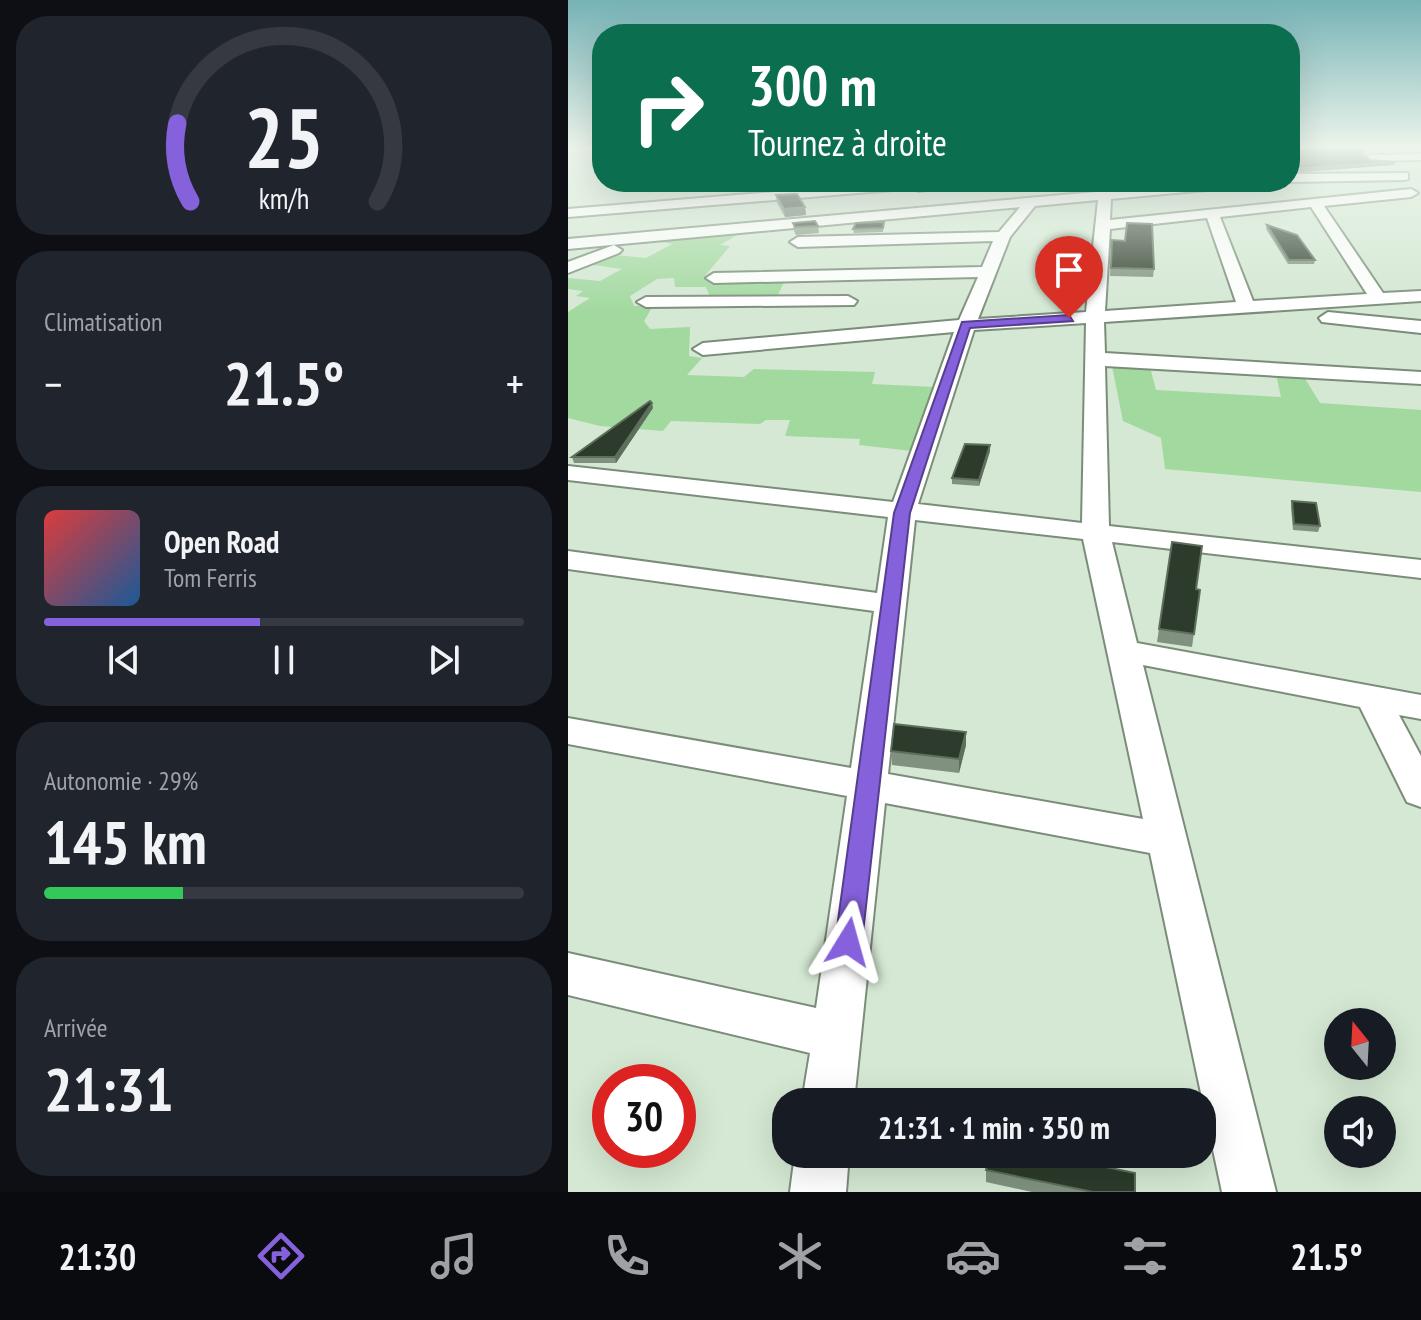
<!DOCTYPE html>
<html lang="fr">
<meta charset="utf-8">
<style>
body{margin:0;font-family:"PT Sans Narrow",sans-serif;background:#20242c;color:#f1f3f6;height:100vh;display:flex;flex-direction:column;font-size:30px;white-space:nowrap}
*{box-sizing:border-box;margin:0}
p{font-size:26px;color:#9ea1a6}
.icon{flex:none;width:44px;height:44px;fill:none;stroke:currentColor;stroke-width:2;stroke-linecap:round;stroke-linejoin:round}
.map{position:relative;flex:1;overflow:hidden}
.side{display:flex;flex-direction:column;gap:16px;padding:16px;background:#0d0f14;width:568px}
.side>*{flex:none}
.guide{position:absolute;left:24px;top:24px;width:708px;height:168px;border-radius:32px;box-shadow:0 8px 32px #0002;background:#0b6e4f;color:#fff;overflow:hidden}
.needle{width:52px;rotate:342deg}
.controls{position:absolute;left:756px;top:1008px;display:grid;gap:16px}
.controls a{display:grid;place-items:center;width:72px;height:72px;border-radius:50%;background:#171b24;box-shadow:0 8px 32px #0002;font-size:40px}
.speed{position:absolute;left:24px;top:1064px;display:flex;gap:16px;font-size:40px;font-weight:700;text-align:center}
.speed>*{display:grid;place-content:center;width:104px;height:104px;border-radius:50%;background:#171b24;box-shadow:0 8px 32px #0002;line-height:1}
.speed .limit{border:12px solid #d22;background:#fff;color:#111}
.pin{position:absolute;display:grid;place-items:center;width:68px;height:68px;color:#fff;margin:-82px -34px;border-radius:50% 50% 50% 0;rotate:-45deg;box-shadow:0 0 8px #0007}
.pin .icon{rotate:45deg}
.me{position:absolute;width:88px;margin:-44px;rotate:8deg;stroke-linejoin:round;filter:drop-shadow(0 0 6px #0008)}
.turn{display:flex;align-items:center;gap:28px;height:168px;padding:0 24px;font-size:36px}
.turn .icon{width:104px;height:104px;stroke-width:2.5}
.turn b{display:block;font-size:56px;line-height:68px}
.big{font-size:60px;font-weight:700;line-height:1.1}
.side .tile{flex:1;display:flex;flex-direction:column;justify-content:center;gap:12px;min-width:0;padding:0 28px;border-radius:32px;background:#20242c}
.side .dial{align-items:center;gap:0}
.dial svg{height:208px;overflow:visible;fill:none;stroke:#363941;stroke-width:7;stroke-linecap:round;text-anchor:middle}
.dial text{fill:#f1f3f6;stroke:none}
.song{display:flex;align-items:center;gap:24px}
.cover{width:96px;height:96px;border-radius:12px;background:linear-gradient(135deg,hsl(0 70% 55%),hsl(210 70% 35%))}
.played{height:8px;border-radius:4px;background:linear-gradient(90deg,#8561db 45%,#363941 45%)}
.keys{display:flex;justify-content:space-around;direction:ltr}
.heat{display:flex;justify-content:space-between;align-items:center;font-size:44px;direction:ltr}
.charge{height:12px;border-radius:6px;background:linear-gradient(90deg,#34c759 29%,#363941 0)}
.trip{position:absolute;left:204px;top:1088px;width:444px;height:80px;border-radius:32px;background:#171b24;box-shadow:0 8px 32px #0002;font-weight:700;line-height:80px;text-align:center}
.dock{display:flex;height:128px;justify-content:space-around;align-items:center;background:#090b0e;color:#9ea1a6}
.dock .icon{width:56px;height:56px}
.dock .current{color:#8561db}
.dock b{font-size:36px;color:#f1f3f6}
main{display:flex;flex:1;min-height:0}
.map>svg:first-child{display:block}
</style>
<main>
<section class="side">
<div class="tile dial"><svg viewBox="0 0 100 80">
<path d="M14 69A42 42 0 1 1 86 69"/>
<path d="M14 69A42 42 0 0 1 9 39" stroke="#8561db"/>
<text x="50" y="56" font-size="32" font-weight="700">25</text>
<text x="50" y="72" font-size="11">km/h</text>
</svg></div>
<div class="tile"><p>Climatisation</p>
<div class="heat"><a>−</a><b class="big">21.5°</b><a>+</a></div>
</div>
<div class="tile">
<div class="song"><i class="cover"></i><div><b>Open Road</b><p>Tom Ferris</p></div></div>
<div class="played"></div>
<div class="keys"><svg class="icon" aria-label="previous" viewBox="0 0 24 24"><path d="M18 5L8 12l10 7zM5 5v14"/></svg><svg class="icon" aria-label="pause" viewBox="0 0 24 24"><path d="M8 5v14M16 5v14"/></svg><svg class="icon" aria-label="next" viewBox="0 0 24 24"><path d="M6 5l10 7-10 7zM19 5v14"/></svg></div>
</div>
<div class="tile"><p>Autonomie · 29%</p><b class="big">145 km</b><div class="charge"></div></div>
<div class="tile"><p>Arrivée</p><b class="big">21:31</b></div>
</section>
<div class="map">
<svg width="853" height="1192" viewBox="0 0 853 1192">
<rect width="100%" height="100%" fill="#d4e8d3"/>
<g fill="#a2d99f">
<polygon points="176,231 152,245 162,246 136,277 218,278 208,299 143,300 138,287 107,287 106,278 89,279 62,296 66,306 85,306 76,321 82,329 122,327 121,356 134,358 119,375 176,377 186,369 307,372 304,384 367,387 344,451 291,445 292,439 217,436 222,420 198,420 192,424 103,421 95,431 32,426 0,418 0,312 22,298 8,296 15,291 0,289 0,278 32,281 54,269 25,265 47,255 78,258 104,244 83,240"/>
<polygon points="544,366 582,367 588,390 713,397 708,374 736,377 752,403 853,410 853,492 597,469 593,438 555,421"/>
</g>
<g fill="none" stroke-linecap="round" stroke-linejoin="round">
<g stroke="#7b8d7a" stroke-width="4">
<g id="minor">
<polygon points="29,147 34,147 34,153 30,152"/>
<polygon points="853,154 853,160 803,161 797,158 803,155"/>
<polygon points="840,173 840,179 836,180 722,182 722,174"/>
<polygon points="328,182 380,182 374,186 0,217 0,209"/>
<path d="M521 182H534L541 191 640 182H688L682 186 543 199 542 220 843 189 850 193 843 197 756 206 815 293 853 291V301L536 322 537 353 853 372V384L537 366 541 526 853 560V578L544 542 569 643 853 695V719L831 715 853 756V807L839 802 792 707 575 665 708 1192H654L582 853 317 803 286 1102H234L242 1053 0 995V953L248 1008 279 796 0 744V718L283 768 306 611 0 569V551L309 593 320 517 0 480V466L325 502 386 332 135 355 125 349 135 343 391 320 410 277 146 283 138 278 146 273 414 267 425 241 230 247 222 242 230 237 431 232 452 207 0 249V239L528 192ZM530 200 518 312 410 319 442 237 467 206ZM743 207 799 294 685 301 652 217ZM639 218 668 302 537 311 542 229ZM518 323 514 523 350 504 406 330ZM347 520 515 539 575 819 320 774Z"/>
<polygon points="46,245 54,250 51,253 0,273 0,262"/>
<polygon points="280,296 289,301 286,305 78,307 69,302 78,297"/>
<polygon points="760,312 853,321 853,333 754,322 751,318"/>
<polygon points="227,1154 281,1154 278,1192 222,1192"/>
</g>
</g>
<use href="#minor" fill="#fff" fill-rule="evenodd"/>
</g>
<g fill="#80927f">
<polygon points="208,195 237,207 238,215 217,217 209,203"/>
<polygon points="316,222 315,232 286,233 285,229"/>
<polygon points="225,223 250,226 251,233 228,235 226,231"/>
<polygon points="699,225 747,260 746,264 720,264 698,229"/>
<polygon points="544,240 586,269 585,277 542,276"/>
<polygon points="85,408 48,463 6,463 4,457"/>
<polygon points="422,445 422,451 411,486 384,484 384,478"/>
<polygon points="724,501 752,526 750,532 725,530 723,507"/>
<polygon points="604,542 628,589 632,590 624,647 589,642"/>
<polygon points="398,745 391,773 324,765 323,751"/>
<polygon points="418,1170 567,1192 464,1192 418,1182"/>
</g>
<g fill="#5e6f5d">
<polygon points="827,162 826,165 722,173 722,169"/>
<polygon points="250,182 246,186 201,189 200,186"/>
<polygon points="424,182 469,182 349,193 348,189"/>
<polygon points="237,207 238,215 217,217 216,209"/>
<polygon points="84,403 85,408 48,463 47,457"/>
<polygon points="422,445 422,451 411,486 411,480"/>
<polygon points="398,732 398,745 391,773 391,759"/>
</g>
<g fill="#2c3b2b" stroke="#5e6f5d" stroke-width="2">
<polygon points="722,147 782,147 797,151 795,155 803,160 827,162 722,169"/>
<polygon points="198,182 246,182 200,186"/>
<polygon points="377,182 424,182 348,189 376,184"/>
<polygon points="229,194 237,207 216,209 208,195"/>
<polygon points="247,221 250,226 227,227 225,223"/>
<polygon points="316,222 315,228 285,229 288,223"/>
<polygon points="559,223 584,224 586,269 543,268 544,240 557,241"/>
<polygon points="699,225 729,235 747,260 721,260"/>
<polygon points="82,401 84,403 47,457 4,457"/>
<polygon points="397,444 422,445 411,480 384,478"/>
<polygon points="724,501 748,503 752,526 726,524"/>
<polygon points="604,542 634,546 628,589 632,590 626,634 591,629"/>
<polygon points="326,724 398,732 391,759 323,751"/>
<polygon points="421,1154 475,1154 567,1173 567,1192 525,1192 418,1170"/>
</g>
<linearGradient id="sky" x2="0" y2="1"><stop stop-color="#76b2b6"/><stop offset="0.47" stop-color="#ecf5eb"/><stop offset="1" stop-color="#ecf5eb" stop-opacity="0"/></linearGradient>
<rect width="853" height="313" fill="url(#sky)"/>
<polygon fill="#8561db" stroke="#563f8e" stroke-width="2" points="501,315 505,321 402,328 342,513 294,942 290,950 280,954 271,950 267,942 326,513 394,322"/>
</svg>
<div class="controls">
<a><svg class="needle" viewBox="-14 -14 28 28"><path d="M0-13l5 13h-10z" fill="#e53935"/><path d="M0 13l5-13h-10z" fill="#9ea1a6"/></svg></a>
<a><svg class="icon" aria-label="sound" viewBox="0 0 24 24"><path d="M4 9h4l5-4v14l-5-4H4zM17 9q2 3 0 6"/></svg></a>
</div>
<div class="speed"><div class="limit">30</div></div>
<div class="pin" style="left:501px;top:318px;background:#d93025"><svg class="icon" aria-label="arrive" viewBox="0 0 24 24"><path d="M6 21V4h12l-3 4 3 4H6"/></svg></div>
<svg class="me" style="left:280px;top:942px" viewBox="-20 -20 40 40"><path d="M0-17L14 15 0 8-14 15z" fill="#8561db" stroke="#fff" stroke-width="4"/></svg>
<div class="trip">21:31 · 1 min · 350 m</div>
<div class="guide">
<div class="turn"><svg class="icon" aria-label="right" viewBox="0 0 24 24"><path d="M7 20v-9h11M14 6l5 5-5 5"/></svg><div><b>300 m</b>Tournez à droite</div></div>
</div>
</div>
</main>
<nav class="dock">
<b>21:30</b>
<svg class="icon current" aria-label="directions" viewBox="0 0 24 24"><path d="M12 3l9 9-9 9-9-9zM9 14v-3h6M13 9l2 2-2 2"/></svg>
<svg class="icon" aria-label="music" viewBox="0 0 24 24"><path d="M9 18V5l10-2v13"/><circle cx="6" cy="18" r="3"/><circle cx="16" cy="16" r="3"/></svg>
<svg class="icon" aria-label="phone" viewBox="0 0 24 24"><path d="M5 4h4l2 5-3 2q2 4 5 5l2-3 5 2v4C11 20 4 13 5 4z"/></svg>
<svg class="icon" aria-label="climate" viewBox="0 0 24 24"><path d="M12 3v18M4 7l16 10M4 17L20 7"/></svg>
<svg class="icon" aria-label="car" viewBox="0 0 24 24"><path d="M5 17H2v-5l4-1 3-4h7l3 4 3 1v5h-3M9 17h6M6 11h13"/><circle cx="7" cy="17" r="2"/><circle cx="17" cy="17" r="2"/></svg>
<svg class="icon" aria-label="filters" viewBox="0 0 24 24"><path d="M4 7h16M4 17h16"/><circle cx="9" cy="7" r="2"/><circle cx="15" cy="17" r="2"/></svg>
<b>21.5°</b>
</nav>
